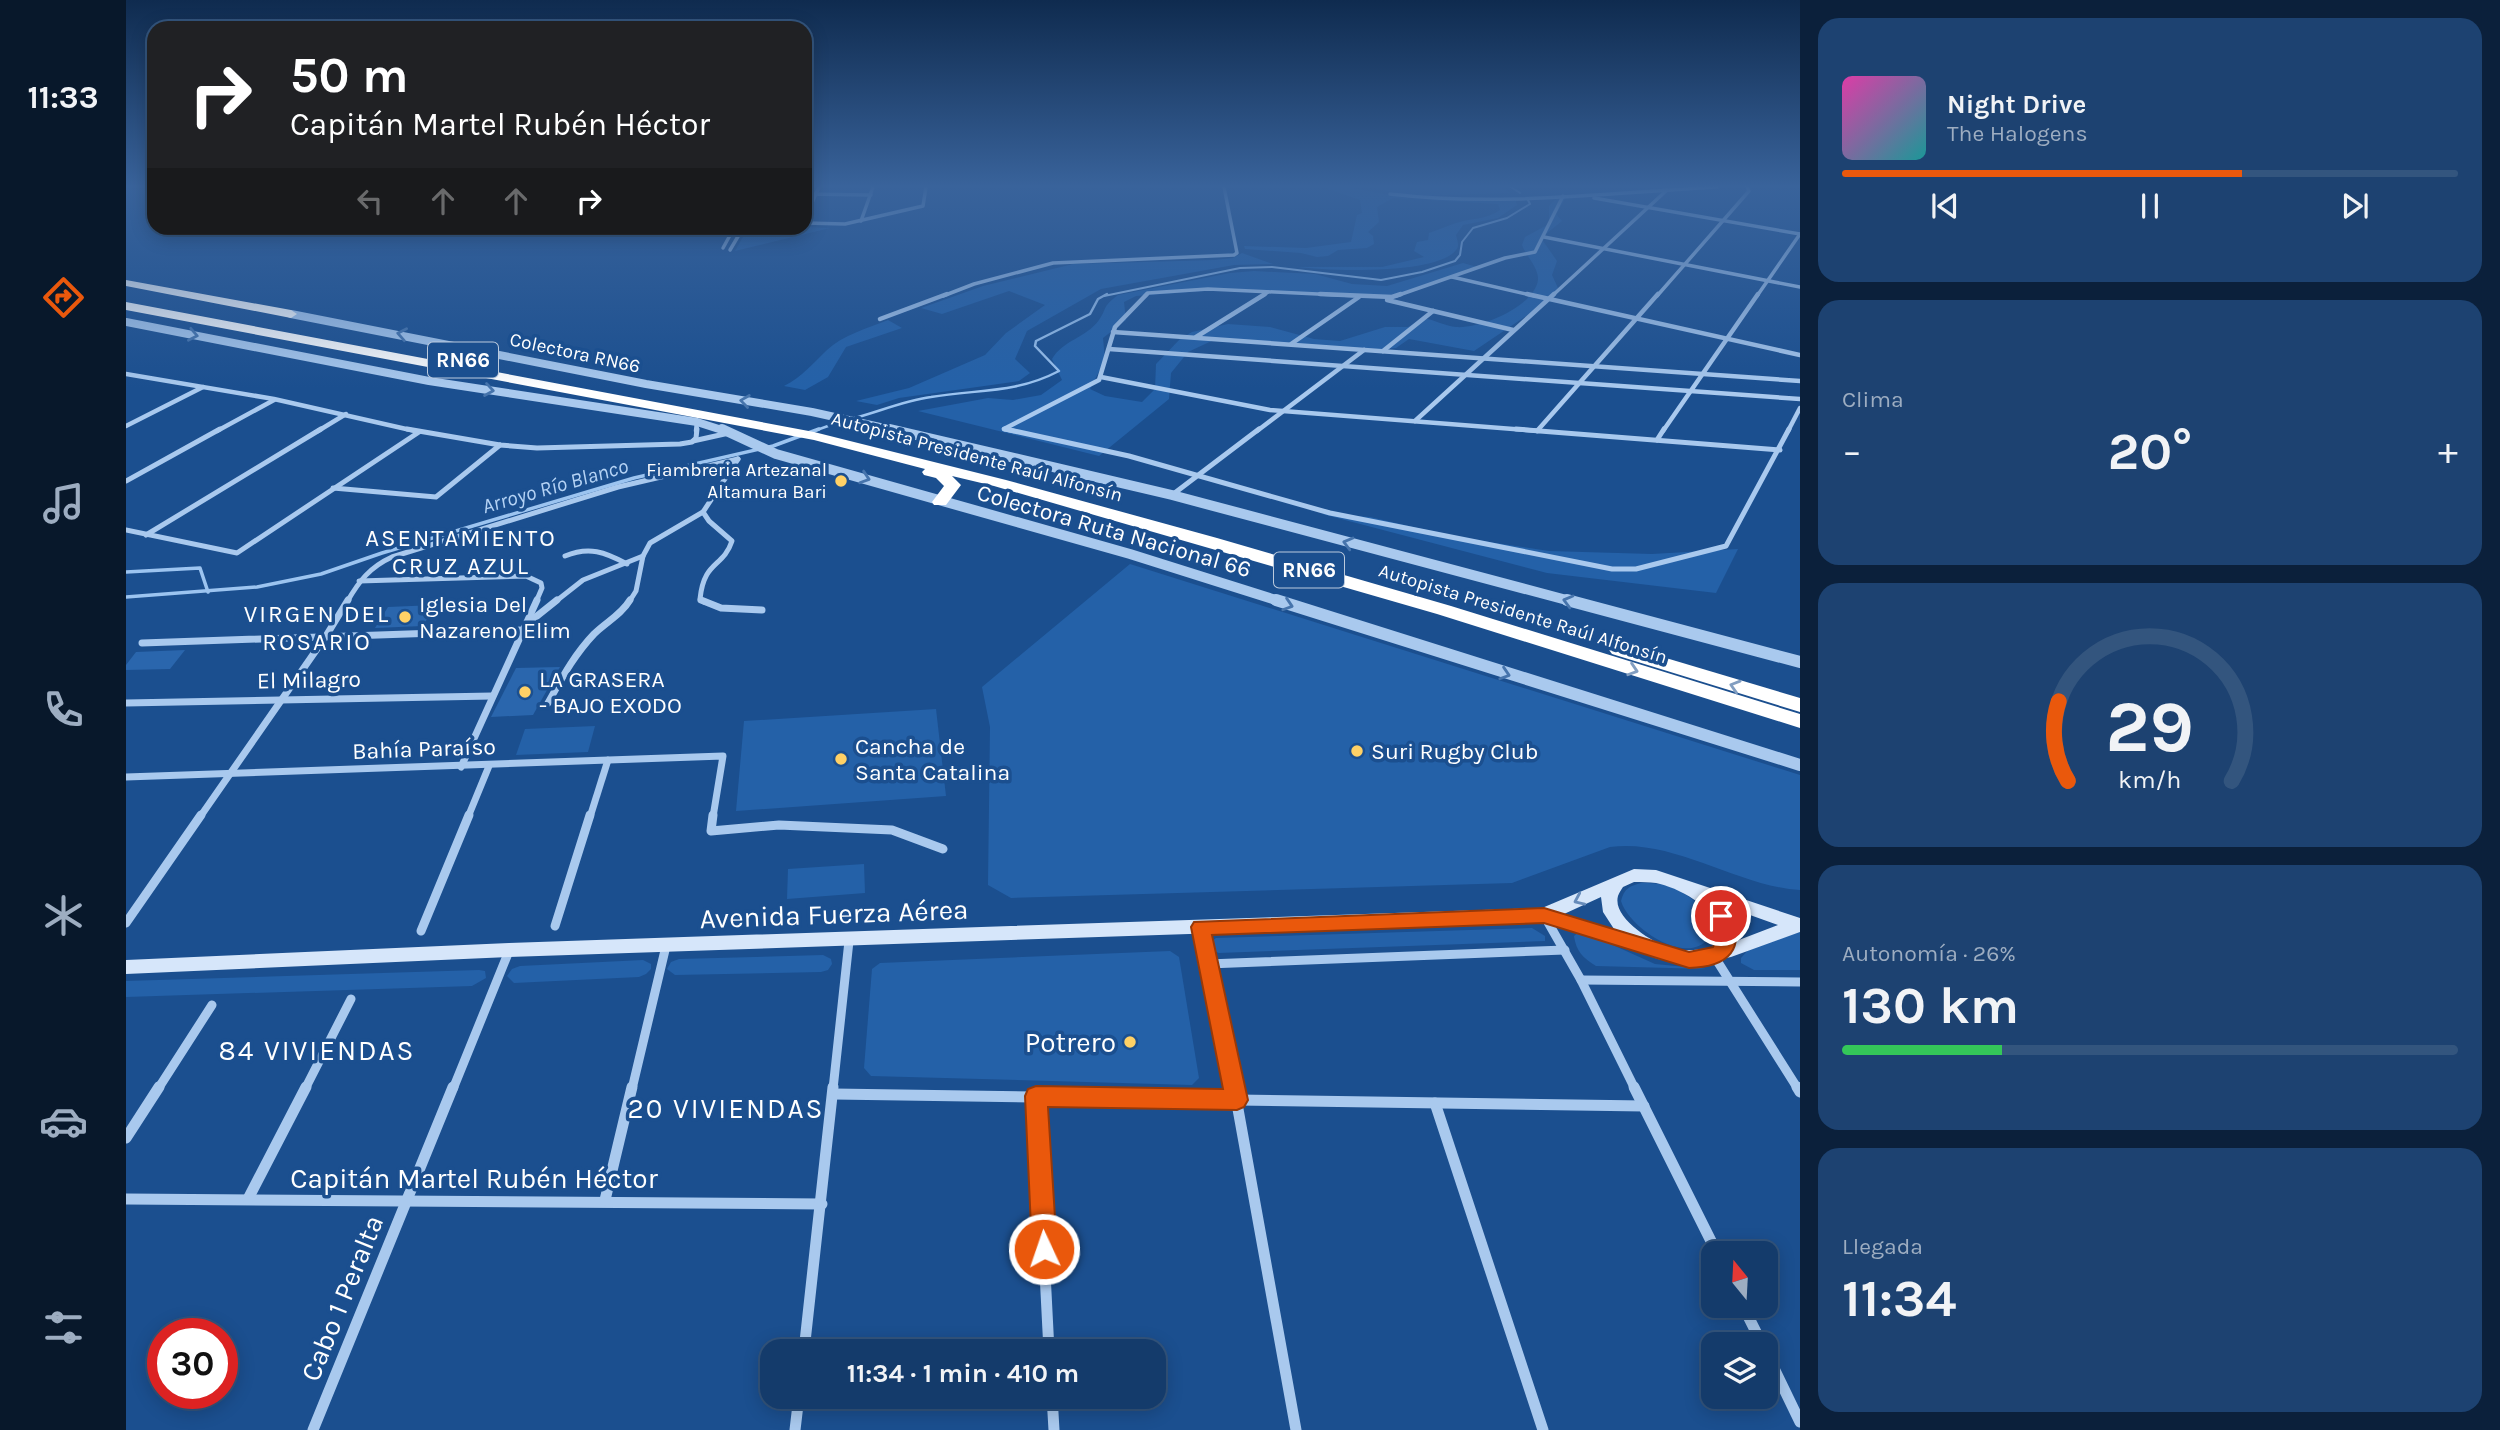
<!DOCTYPE html>
<html lang="es">
<meta charset="utf-8">
<style>
body{margin:0;font-family:Karla,sans-serif;background:#1d4271;color:#f1f3f6;height:100vh;display:flex;flex-direction:column;font-size:26px;white-space:nowrap}
*{box-sizing:border-box;margin:0}
p{font-size:23px;color:#9dadc1}
.icon{flex:none;width:38px;height:38px;fill:none;stroke:currentColor;stroke-width:2;stroke-linecap:round;stroke-linejoin:round}
.map{position:relative;flex:1;overflow:hidden}
.side{display:flex;flex-direction:column;gap:18px;padding:18px;background:#0b203b;width:700px}
.side>*{flex:none}
.guide{position:absolute;left:21px;top:21px;width:665px;height:214px;border-radius:21px;box-shadow:0 4px 18px #0003,0 0 0 2px #33557e;background:#202124;color:#fff;overflow:hidden}
.needle{width:46px;rotate:342deg}
.tools{position:absolute;left:1575px;top:1241px;display:grid;gap:14px}
.tools a{display:grid;place-items:center;width:77px;height:77px;border-radius:14px;background:#143b6b;box-shadow:0 4px 18px #0003,0 0 0 2px #33557e;font-size:35px}
.speed{position:absolute;left:21px;top:1318px;display:flex;gap:14px;font-size:35px;font-weight:700;text-align:center}
.speed>*{display:grid;place-content:center;width:91px;height:91px;border-radius:50%;background:#143b6b;box-shadow:0 4px 18px #0003,0 0 0 2px #33557e;line-height:1}
.speed .limit{border:10px solid #d22;background:#fff;color:#111}
.pin{position:absolute;display:grid;place-items:center;width:60px;height:60px;color:#fff;margin:-30px;border:4px solid #fff;border-radius:50%;box-shadow:0 2px 7px #0007}
.me{position:absolute;width:77px;margin:-38px;rotate:357deg;stroke-linejoin:round;filter:drop-shadow(0 0 5px #0008)}
.turn{display:flex;align-items:center;gap:24px;height:147px;padding:0 28px;font-size:32px}
.turn .icon{width:91px;height:91px;stroke-width:2.5}
.turn b{display:block;font-size:49px;line-height:60px}
.lanes{display:flex;align-items:center;height:66px;padding:0 28px;background:#0003;justify-content:center;gap:35px;direction:ltr}
.lanes .off{opacity:.35}
.big{font-size:52px;font-weight:700;line-height:1.1}
.side .widget{flex:1;display:flex;flex-direction:column;justify-content:center;gap:10px;min-width:0;padding:0 24px;border-radius:21px;background:#1d4271}
.side .dial{align-items:center;gap:0}
.dial svg{height:182px;overflow:visible;fill:none;stroke:#33557e;stroke-width:7;stroke-linecap:round;text-anchor:middle}
.dial text{fill:#f1f3f6;stroke:none}
.song{display:flex;align-items:center;gap:21px}
.cover{width:84px;height:84px;border-radius:10px;background:linear-gradient(135deg,hsl(320 70% 55%),hsl(180 70% 35%))}
.played{height:7px;border-radius:4px;background:linear-gradient(90deg,#ea580c 65%,#33557e 65%)}
.keys{display:flex;justify-content:space-around;direction:ltr}
.heat{display:flex;justify-content:space-between;align-items:center;font-size:38px;direction:ltr}
.charge{height:10px;border-radius:5px;background:linear-gradient(90deg,#34c759 26%,#33557e 0)}
.trip{position:absolute;left:634px;top:1339px;width:406px;height:70px;border-radius:21px;background:#143b6b;box-shadow:0 4px 18px #0003,0 0 0 2px #33557e;font-weight:700;line-height:70px;text-align:center}
main{display:flex;flex:1;min-height:0}
.dock{display:flex;flex-direction:column;width:126px;justify-content:space-around;align-items:center;background:#08182b;color:#9dadc1}
.dock .icon{width:49px;height:49px}
.dock .on{color:#ea580c}
.dock b{font-size:32px;color:#f1f3f6}
.map>svg:first-child{display:block}
</style>
<main>
<nav class="dock">
<b>11:33</b>
<svg class="icon on" aria-label="directions" viewBox="0 0 24 24"><path d="M12 3l9 9-9 9-9-9zM9 14v-3h6M13 9l2 2-2 2"/></svg>
<svg class="icon" aria-label="music" viewBox="0 0 24 24"><path d="M9 18V5l10-2v13"/><circle cx="6" cy="18" r="3"/><circle cx="16" cy="16" r="3"/></svg>
<svg class="icon" aria-label="phone" viewBox="0 0 24 24"><path d="M5 4h4l2 5-3 2q2 4 5 5l2-3 5 2v4C11 20 4 13 5 4z"/></svg>
<svg class="icon" aria-label="climate" viewBox="0 0 24 24"><path d="M12 3v18M4 7l16 10M4 17L20 7"/></svg>
<svg class="icon" aria-label="car" viewBox="0 0 24 24"><path d="M5 17H2v-5l4-1 3-4h7l3 4 3 1v5h-3M9 17h6M6 11h13"/><circle cx="7" cy="17" r="2"/><circle cx="17" cy="17" r="2"/></svg>
<svg class="icon" aria-label="filters" viewBox="0 0 24 24"><path d="M4 7h16M4 17h16"/><circle cx="9" cy="7" r="2"/><circle cx="15" cy="17" r="2"/></svg>
</nav>
<div class="map">
<svg width="1674" height="1430" viewBox="0 0 1674 1430">
<rect width="100%" height="100%" fill="#1b4f8f"/>
<g fill="#2461a8">
<path d="M1197 187H1220L1291 200 1389 198 1391 205 1372 218 1337 225 1330 235C1331 240 1334 246 1330 250 1311 275 1202 271 1172 267H1256L1298 257 1288 251 1291 242 1302 240 1303 233C1313 230 1320 226 1330 223 1345 218 1360 220 1374 210L1372 204 1267 198 1251 207 1253 222 1242 232 1247 236 1248 244 1241 248 1212 250 1202 256 1191 257 1175 253 1119 249 1118 246 1180 248 1225 242 1231 215 1236 213 1234 200Z"/>
<polygon points="1240,187 1375,187 1384,193 1289,196"/>
<path d="M1433 196H1441L1430 214 1436 221 1415 238 1431 261 1426 275 1432 288 1409 310 1348 351 1283 339 1270 348 1231 351 1092 338 1062 352 1045 373 1043 399 973 456 792 411 862 398 887 400 915 395 936 380 926 359C937 340 960 338 973 320 982 307 975 308 992 295L1104 273 1128 271 1189 274 1226 284 1261 286 1337 263 1355 268H1344L1267 299 1106 289 1010 296 998 302 1000 320 977 338 979 360 964 389 979 396 1016 402 1029 389 1030 364 1054 339 1066 332 1102 324 1144 327 1188 339 1214 341 1259 327H1282L1298 318C1308 320 1320 326 1330 327 1354 329 1408 307 1412 280 1413 268 1400 256 1396 245L1399 237 1423 224V206Z"/>
<polygon points="679,227 704,228 609,251 622,228"/>
<polygon points="1116,253 1147,264 1108,265 975,289 901,331 889,359 904,373 893,381 773,398 751,405 730,401 783,388 859,355 880,333 919,305 883,291 816,314 795,308 857,286 947,264 1088,260 1107,258"/>
<path d="M762 320 776 328 720 347 702 377 679 390 658 386C677 376 686 364 701 350 717 335 742 328 762 320Z"/>
<polygon points="1196,514 1244,517 1330,537 1423,551 1526,554 1612,549 1590,593 1421,573"/>
<path d="M1004 564 1674 775V890C1611 886 1547 838 1484 847L1386 883 885 898 862 885 864 727 856 687Z"/>
<polygon points="810,709 820,796 610,811 618,721"/>
<polygon points="469,726 462,752 390,755 399,729"/>
<polygon points="738,864 739,893 661,899 662,869"/>
<path d="M1515 883C1524 883 1533 883 1542 886 1558 891 1600 918 1582 939 1560 966 1503 928 1495 901 1498 889 1503 886 1515 883Z"/>
<polygon points="1406,928 1419,936 1419,941 1093,953 1085,950 1082,944 1090,938"/>
<path d="M1453 932 1460 933 1529 964 1581 969 1470 966C1457 958 1450 951 1448 936Z"/>
<polygon points="1674,932 1674,970 1628,970 1615,963 1615,958 1622,950"/>
<polygon points="1044,951 1053,957 1073,1078 1066,1085 745,1076 738,1068 746,969 754,963"/>
<polygon points="697,955 705,959 706,964 702,970 695,972 549,975 541,969 545,962 553,959"/>
<polygon points="517,960 525,964 525,969 520,974 513,977 388,983 381,976 386,969 394,966"/>
<polygon points="353,970 359,971 360,978 346,986 0,997 0,981"/>
</g>
<g fill="none" stroke-linecap="round" stroke-linejoin="round">
<g stroke="#9cc4f0" stroke-width="2">
<polyline points="1385,187 1394,193"/>
<polyline points="978,296 1114,268 1146,267 1255,280 1296,272 1329,261 1334,255 1336,242 1347,228 1381,218 1404,204 1401,198"/>
</g>
<g stroke="#9cc4f0" stroke-width="2.5">
<path d="M725 419C752 412 777 401 805 397 852 389 889 394 933 371L909 346 910 341 964 314 972 299 981 294"/>
<polyline points="688,431 716,421"/>
</g>
<g stroke="#9cc4f0" stroke-width="3.5">
<polyline points="0,572 74,568 82,592"/>
<polyline points="0,597 131,587 195,574 256,553 508,478 647,446 693,429"/>
</g>
</g>
<g fill="#2a66ad">
<polygon points="309,605 297,626 249,628 262,607"/>
<polygon points="59,650 44,669 0,670 0,665 10,652"/>
<polygon points="434,667 407,715 365,717 390,668"/>
</g>
<g fill="none" stroke-linecap="round" stroke-linejoin="round">
<g stroke="#a9c9ee" stroke-width="3.5">
<polyline points="679,194 745,195"/>
<path d="M1264 194C1371 207 1483 193 1591 187"/>
<polyline points="1468,198 1674,234"/>
<polyline points="679,218 693,187"/>
<polyline points="735,221 747,187"/>
<polyline points="679,223 719,224 797,206 800,187"/>
<polyline points="1418,237 1674,287"/>
<polyline points="597,248 608,228"/>
<polyline points="604,250 617,228"/>
<polyline points="1326,277 1409,296"/>
<polyline points="817,296 848,284 927,263 1108,255 1111,253 1098,187"/>
<polyline points="1019,296 1022,293 1082,289 1234,296"/>
<polyline points="1136,296 1142,292"/>
<polyline points="1270,296 1379,258 1409,252 1437,196"/>
<polyline points="1426,296 1541,190"/>
<polyline points="1531,296 1623,191 1621,187"/>
<polyline points="1631,296 1674,234"/>
</g>
<g stroke="#a9c9ee" stroke-width="4.5">
<polyline points="1194,294 1266,297 1275,294"/>
<polyline points="1401,294 1674,355"/>
<polyline points="1261,300 1387,330"/>
<polyline points="754,319 821,294"/>
<polyline points="987,332 1674,381"/>
<polyline points="1070,337 1139,294"/>
<polyline points="1165,344 1233,297"/>
<polyline points="983,349 1674,399"/>
<polyline points="1257,351 1307,311"/>
<polyline points="0,374 148,399 289,431"/>
<polyline points="975,377 1144,410 1413,431"/>
<polyline points="1289,421 1428,294"/>
<polyline points="0,426 77,387"/>
<polyline points="878,429 888,431"/>
<polyline points="878,429 973,380 989,327 1021,294"/>
<polyline points="91,431 148,400"/>
<polyline points="192,431 220,414"/>
<polyline points="570,431 571,422"/>
<polyline points="1131,431 1238,350"/>
<polyline points="1411,431 1532,294"/>
<polyline points="1537,431 1632,294"/>
<polyline points="1662,431 1674,408"/>
</g>
<g stroke="#a9c9ee" stroke-width="5">
<polyline points="281,429 374,445 411,448 554,444 566,442 570,438 571,429"/>
<polyline points="879,429 1003,456 1204,513 1486,569 1510,569 1600,546 1663,429"/>
<polyline points="1390,429 1654,450"/>
<polyline points="1531,440 1538,429"/>
<polyline points="567,441 603,433"/>
<polyline points="0,481 94,429"/>
<polyline points="207,488 310,497 374,445"/>
<polyline points="1046,495 1133,429"/>
<path d="M577 512 583 521 606 541C597 568 578 560 574 599L578 602"/>
<polyline points="0,530 111,553 293,432"/>
<polyline points="20,535 195,429"/>
<path d="M439 556C463 546 479 552 501 564"/>
<polyline points="233,581 400,576 415,583 416,588 410,602"/>
<path d="M221 602C233 581 244 567 266 557L492 487 612 459"/>
<polyline points="429,602 457,580 517,556"/>
<polyline points="503,602 510,591 517,556 524,543 577,512 612,459"/>
</g>
<g stroke="#a9c9ee" stroke-width="7">
<polyline points="575,600 595,608 636,610"/>
<polyline points="401,624 431,600"/>
<polyline points="16,643 396,630"/>
<polyline points="0,703 366,696"/>
<path d="M422 703C436 678 448 655 468 634 480 622 495 615 504 600"/>
<polyline points="335,767 411,600"/>
<polyline points="0,777 597,756 587,817"/>
<polyline points="74,817 200,636 222,600"/>
<polyline points="342,817 363,766"/>
<polyline points="464,817 482,760"/>
</g>
<g stroke="#a9c9ee" stroke-width="9">
<polyline points="587,815 585,831 653,825 766,830 817,849"/>
<polyline points="1419,917 1455,980 1509,1089"/>
<polyline points="0,923 75,815"/>
<polyline points="429,926 464,815"/>
<polyline points="1075,927 1109,1089"/>
<polyline points="295,931 343,815"/>
<polyline points="1588,956 1672,1089"/>
<polyline points="1082,964 1439,950"/>
<polyline points="1455,980 1674,982"/>
<polyline points="32,1089 86,1005"/>
<polyline points="179,1089 225,999"/>
<polyline points="327,1089 383,951"/>
<polyline points="506,1089 540,946"/>
<polyline points="707,1089 723,941"/>
</g>
<g stroke="#a9c9ee" stroke-width="11">
<polyline points="1108,1087 1170,1430"/>
<polyline points="1508,1087 1591,1253"/>
<polyline points="1671,1087 1674,1092"/>
<polyline points="708,1094 1518,1106"/>
<polyline points="910,1096 923,1351"/>
<polyline points="1309,1103 1417,1430"/>
<polyline points="0,1138 33,1087"/>
<polyline points="0,1199 696,1204"/>
<polyline points="122,1199 180,1087"/>
<polyline points="479,1200 506,1087"/>
<polyline points="1617,1306 1636,1344"/>
<polyline points="678,1351 707,1087"/>
<polyline points="1640,1352 1674,1422"/>
<polyline points="926,1396 928,1430"/>
<polyline points="187,1430 327,1087"/>
<polyline points="669,1430 673,1396"/>
</g>
<g stroke="#a9c9ee" stroke-width="8">
<polyline points="165,314 520,384 686,412 772,431"/>
<polyline points="0,322 303,381 571,422 599,431"/>
</g>
<g stroke="#a9c9ee" stroke-width="10">
<polyline points="596,429 650,454 1004,554 1156,602"/>
<polyline points="764,429 1046,495 1448,602"/>
</g>
<g stroke="#a9c9ee" stroke-width="12">
<polyline points="1150,600 1674,765"/>
<polyline points="1441,600 1674,662"/>
</g>
<path fill="#d6e6fa" fill-rule="evenodd" d="M1508 869 1530 870 1674 918V932L1605 957 1565 965 1532 959 1466 935 1418 922 383 957 0 974V960L383 943 1416 908ZM1508 882C1516 882 1523 882 1530 883 1551 887 1592 908 1591 932 1591 937 1588 943 1586 948 1572 950 1557 952 1543 948 1526 942 1486 918 1492 896 1493 893 1495 890 1497 887ZM1475 897 1477 912 1488 929 1438 914ZM1596 905 1652 925 1605 943 1609 931Z"/>
<g fill="#fff" fill-rule="evenodd">
<polygon points="0,280 165,310 171,314 165,318 0,286"/>
<polygon points="0,302 688,432 880,480 1091,538 1325,606 1674,714 1674,728 1311,614 868,486 826,476 835,485 820,505 808,505 806,502 818,486 810,478 798,475 796,472 799,469 688,440 0,310"/>
<polygon points="1493,644 1674,698 1674,712 1486,654 1483,650 1486,646"/>
</g>
</g>
<defs><path id="oneway-chevron" d="M-2-3.5L2.5 0L-2 3.5" fill="none" stroke-width="1.6" stroke-linecap="round" stroke-linejoin="round" transform="scale(1.75)"/></defs>
<g stroke="#4674ac">
<use href="#oneway-chevron" transform="translate(276 334) rotate(-169)"/>
<use href="#oneway-chevron" transform="translate(67 335) rotate(11)"/>
<use href="#oneway-chevron" transform="translate(363 390) rotate(9)"/>
<use href="#oneway-chevron" transform="translate(619 401) rotate(-172)"/>
<use href="#oneway-chevron" transform="translate(739 478) rotate(18)"/>
<use href="#oneway-chevron" transform="translate(1222 543) rotate(-165)"/>
<use href="#oneway-chevron" transform="translate(1442 601) rotate(-165)"/>
<use href="#oneway-chevron" transform="translate(1162 605) rotate(18)"/>
<use href="#oneway-chevron" transform="translate(1379 674) rotate(18)"/>
</g>
<g stroke="#829ec1">
<use href="#oneway-chevron" transform="translate(1507 670) rotate(18)"/>
<use href="#oneway-chevron" transform="translate(1609 686) rotate(-163)"/>
</g>
<use stroke="#668bba" href="#oneway-chevron" transform="translate(1453 900) rotate(156)"/>
<linearGradient id="sky" x2="0" y2="1"><stop stop-color="#0f2b4f"/><stop offset="0.48" stop-color="#39639b"/><stop offset="1" stop-color="#39639b" stop-opacity="0"/></linearGradient>
<rect width="1674" height="388" fill="url(#sky)"/>
<path fill="#ea580c" stroke="#983908" stroke-width="2" d="M1418 908 1563 952 1587 947C1594 936 1590 927 1585 916L1588 911 1595 909 1602 911C1622 949 1602 967 1563 968L1418 923 1086 935 1122 1100 1118 1107 1111 1110 922 1107 931 1249 927 1258 918 1262 909 1258 906 1249 899 1096 902 1089 910 1086 1097 1089 1065 927 1068 922Z"/>
<g fill="#ffd166" stroke="#1b4f8f" stroke-width="2.5">
<circle cx="715" cy="481" r="7"/>
<circle cx="279" cy="617" r="7"/>
<circle cx="399" cy="692" r="7"/>
<circle cx="1231" cy="751" r="7"/>
<circle cx="715" cy="759" r="7"/>
<circle cx="1004" cy="1042" r="7"/>
</g>
<g text-anchor="middle" dominant-baseline="central" stroke-width="7" stroke-linejoin="round" paint-order="stroke">
<g font-size="19" fill="#fff" stroke="#1b4f8f">
<text transform="translate(449 353) rotate(12)">Colectora RN66</text>
<text transform="translate(851 457) rotate(15)">Autopista Presidente Raúl Alfonsín</text>
<text transform="translate(1397 614) rotate(17)">Autopista Presidente Raúl Alfonsín</text>
</g>
<g font-size="19" fill="#fff" stroke="#1b4f8f" text-anchor="end">
<text x="701" y="470">Fiambreria Artezanal<tspan x="701" dy="22">Altamura Bari</tspan></text>
</g>
<g fill="#1b4f8f" stroke="#bbcadd" stroke-width="2">
<rect x="302" y="342.5" width="70" height="35" rx="5"/>
<rect x="1148" y="552.5" width="70" height="35" rx="5"/>
</g>
<g font-size="21" font-weight="bold" fill="#fff">
<text x="337" y="360">RN66</text>
<text x="1183" y="570">RN66</text>
</g>
<g font-size="21" font-style="italic" fill="#b5d3f5" stroke="#1b4f8f">
<text transform="translate(429 486) rotate(-16)">Arroyo Río Blanco</text>
</g>
<g font-size="23" fill="#fff" stroke="#1b4f8f">
<text transform="translate(988 531) rotate(16)">Colectora Ruta Nacional 66</text>
<text transform="translate(183 680) rotate(-1)">El Milagro</text>
<text transform="translate(298 749) rotate(-2)">Bahía Paraíso</text>
</g>
<g font-size="23" fill="#fff" stroke="#1b4f8f" text-anchor="start">
<text x="293" y="604">Iglesia Del<tspan x="293" dy="26">Nazareno Elim</tspan></text>
<text x="413" y="679">LA GRASERA<tspan x="413" dy="26">- BAJO EXODO</tspan></text>
<text x="729" y="746">Cancha de<tspan x="729" dy="26">Santa Catalina</tspan></text>
<text x="1245" y="751">Suri Rugby Club</text>
</g>
<g font-size="24" letter-spacing="2" fill="#fff" stroke="#1b4f8f">
<text x="335" y="538">ASENTAMIENTO<tspan x="335" dy="28">CRUZ AZUL</tspan></text>
<text x="191" y="614">VIRGEN DEL<tspan x="191" dy="28">ROSARIO</tspan></text>
</g>
<g font-size="28" fill="#fff" stroke="#1b4f8f">
<text transform="translate(708 914) rotate(-2)">Avenida Fuerza Aérea</text>
<text x="348" y="1178">Capitán Martel Rubén Héctor</text>
<text transform="translate(216 1298) rotate(-68)">Cabo 1 Peralta</text>
</g>
<g font-size="28" fill="#fff" stroke="#1b4f8f" text-anchor="end">
<text x="990" y="1042">Potrero</text>
</g>
<g font-size="28" letter-spacing="2" fill="#fff" stroke="#1b4f8f">
<text x="191" y="1050">84 VIVIENDAS</text>
<text x="600" y="1108">20 VIVIENDAS</text>
</g>
</g>
</svg>
<div class="tools">
<a><svg class="needle" viewBox="-14 -14 28 28"><path d="M0-13l5 13h-10z" fill="#e53935"/><path d="M0 13l5-13h-10z" fill="#9dadc1"/></svg></a>
<a><svg class="icon" aria-label="layers" viewBox="0 0 24 24"><path d="M12 4l9 5-9 5-9-5zM3 14l9 5 9-5"/></svg></a>
</div>
<div class="speed"><div class="limit">30</div></div>
<div class="pin" style="left:1595px;top:916px;background:#d93025"><svg class="icon" aria-label="arrive" viewBox="0 0 24 24"><path d="M6 21V4h12l-3 4 3 4H6"/></svg></div>
<svg class="me" style="left:918px;top:1249px" viewBox="-20 -20 40 40"><circle r="17" fill="#ea580c" stroke="#fff" stroke-width="3"/><path d="M0-11L8 9 0 5-8 9z" fill="#fff"/></svg>
<div class="trip">11:34 · 1 min · 410 m</div>
<div class="guide">
<div class="turn"><svg class="icon" aria-label="right" viewBox="0 0 24 24"><path d="M7 20v-9h11M14 6l5 5-5 5"/></svg><div><b>50 m</b>Capitán Martel Rubén Héctor</div></div>
<div class="lanes"><svg class="icon off" aria-label="left" viewBox="0 0 24 24"><path d="M17 20v-9H6M10 6l-5 5 5 5"/></svg><svg class="icon off" aria-label="ahead" viewBox="0 0 24 24"><path d="M12 20V5M6 11l6-6 6 6"/></svg><svg class="icon off" aria-label="ahead" viewBox="0 0 24 24"><path d="M12 20V5M6 11l6-6 6 6"/></svg><svg class="icon" aria-label="right" viewBox="0 0 24 24"><path d="M7 20v-9h11M14 6l5 5-5 5"/></svg></div>
</div>
</div>
<section class="side">
<div class="widget">
<div class="song"><i class="cover"></i><div><b>Night Drive</b><p>The Halogens</p></div></div>
<div class="played"></div>
<div class="keys"><svg class="icon" aria-label="previous" viewBox="0 0 24 24"><path d="M18 5L8 12l10 7zM5 5v14"/></svg><svg class="icon" aria-label="pause" viewBox="0 0 24 24"><path d="M8 5v14M16 5v14"/></svg><svg class="icon" aria-label="next" viewBox="0 0 24 24"><path d="M6 5l10 7-10 7zM19 5v14"/></svg></div>
</div>
<div class="widget"><p>Clima</p>
<div class="heat"><a>−</a><b class="big">20°</b><a>+</a></div>
</div>
<div class="widget dial"><svg viewBox="0 0 100 80">
<path d="M14 69A42 42 0 1 1 86 69"/>
<path d="M14 69A42 42 0 0 1 10 34" stroke="#ea580c"/>
<text x="50" y="56" font-size="32" font-weight="700">29</text>
<text x="50" y="72" font-size="11">km/h</text>
</svg></div>
<div class="widget"><p>Autonomía · 26%</p><b class="big">130 km</b><div class="charge"></div></div>
<div class="widget"><p>Llegada</p><b class="big">11:34</b></div>
</section>
</main>
